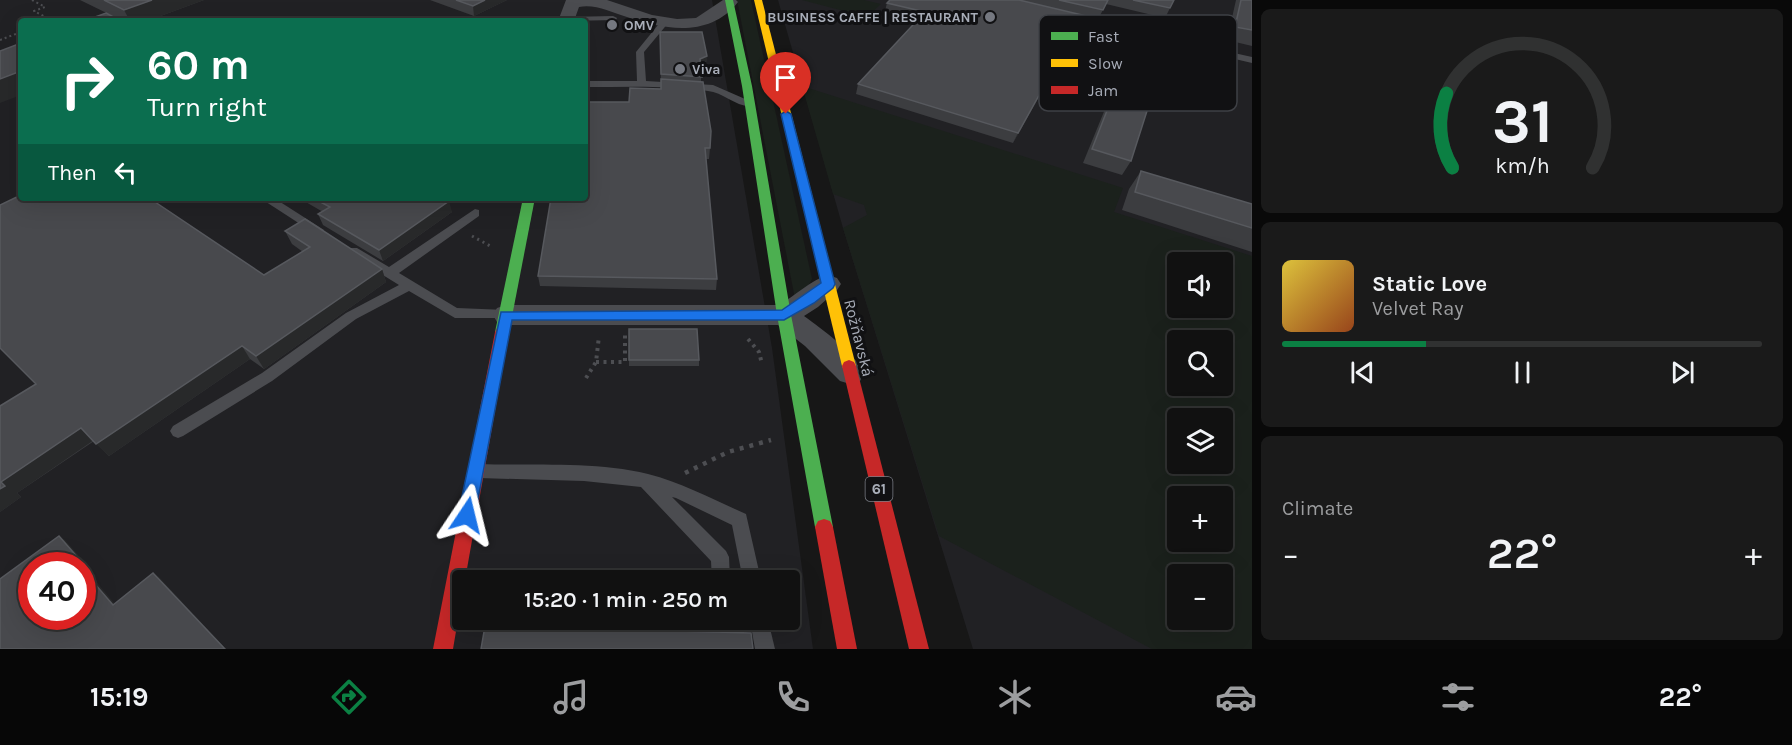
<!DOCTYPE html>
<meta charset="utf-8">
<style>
body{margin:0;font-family:Karla,sans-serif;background:#1a1a1a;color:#f1f3f6;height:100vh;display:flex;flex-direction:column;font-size:22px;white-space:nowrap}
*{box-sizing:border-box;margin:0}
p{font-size:20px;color:#9c9d9f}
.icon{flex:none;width:33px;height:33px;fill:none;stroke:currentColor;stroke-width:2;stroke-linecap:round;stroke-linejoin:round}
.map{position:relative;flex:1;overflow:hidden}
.drawer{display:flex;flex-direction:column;gap:9px;padding:9px;background:#090909;width:540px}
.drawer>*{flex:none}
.top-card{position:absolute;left:18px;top:18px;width:570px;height:183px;border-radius:6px;box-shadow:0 6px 24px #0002,0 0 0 2px #303131;background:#0b6e4f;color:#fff;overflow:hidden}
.fabs{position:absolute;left:1167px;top:252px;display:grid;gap:12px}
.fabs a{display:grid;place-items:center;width:66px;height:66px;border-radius:6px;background:#111;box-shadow:0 6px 24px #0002,0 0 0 2px #303131;font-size:30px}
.speed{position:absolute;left:18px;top:552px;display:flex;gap:12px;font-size:30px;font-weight:700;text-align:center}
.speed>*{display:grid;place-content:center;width:78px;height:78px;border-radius:50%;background:#111;box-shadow:0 6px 24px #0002,0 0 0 2px #303131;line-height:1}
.speed .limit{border:9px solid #d22;background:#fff;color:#111}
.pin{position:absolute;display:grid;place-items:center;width:51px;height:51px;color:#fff;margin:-62px -26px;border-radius:50% 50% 50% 0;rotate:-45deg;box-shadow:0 0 6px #0007}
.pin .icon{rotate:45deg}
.me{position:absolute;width:66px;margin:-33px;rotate:10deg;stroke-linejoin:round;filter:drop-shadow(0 0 4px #0008)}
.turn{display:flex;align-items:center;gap:21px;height:126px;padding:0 30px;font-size:27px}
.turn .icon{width:78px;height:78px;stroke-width:2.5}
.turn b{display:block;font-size:42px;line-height:51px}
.then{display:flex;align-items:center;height:57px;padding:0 30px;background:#0003;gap:12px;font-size:22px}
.big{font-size:45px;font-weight:600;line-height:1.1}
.drawer .tile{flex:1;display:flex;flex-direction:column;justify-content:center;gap:9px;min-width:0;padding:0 21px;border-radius:9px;background:#1a1a1a}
.drawer .dial{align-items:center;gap:0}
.dial svg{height:156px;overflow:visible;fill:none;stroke:#303131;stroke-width:7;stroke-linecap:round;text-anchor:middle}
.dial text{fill:#f1f3f6;stroke:none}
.song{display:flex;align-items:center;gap:18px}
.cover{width:72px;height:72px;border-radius:9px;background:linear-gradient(135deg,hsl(50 70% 55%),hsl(20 70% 35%))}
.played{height:6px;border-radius:3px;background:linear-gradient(90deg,#0b8043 30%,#303131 30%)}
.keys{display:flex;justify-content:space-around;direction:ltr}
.heat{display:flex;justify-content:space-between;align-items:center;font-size:33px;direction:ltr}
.trip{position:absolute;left:452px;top:570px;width:348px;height:60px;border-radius:6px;background:#111;box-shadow:0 6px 24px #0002,0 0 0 2px #303131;font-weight:600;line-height:60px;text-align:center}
.tab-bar{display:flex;height:96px;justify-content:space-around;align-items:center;background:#070707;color:#9c9d9f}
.tab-bar .icon{width:42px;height:42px}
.tab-bar .current{color:#0b8043}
.tab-bar b{font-size:27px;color:#f1f3f6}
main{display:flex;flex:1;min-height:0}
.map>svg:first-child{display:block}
</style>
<main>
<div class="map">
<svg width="1252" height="649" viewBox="0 0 1252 649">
<rect width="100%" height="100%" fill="#171717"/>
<g fill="#212124" fill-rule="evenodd">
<path d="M0 0H712L772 348 813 649H0ZM21 21H585V198H21ZM32 566H82V616H32ZM462 580H789V620H462Z"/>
<path d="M778 0H1252V649H973L843 228ZM1178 262H1222V308H1178ZM1178 340H1222V386H1178ZM1178 418H1222V464H1178ZM1178 496H1222V542H1178ZM1178 574H1222V620H1178Z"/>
</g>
<g fill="#1b211c" fill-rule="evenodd">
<polygon points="737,0 751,0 812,279 805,292 795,299"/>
<polygon points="802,0 864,0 881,4 867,17"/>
<path d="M802 86 1123 188 1114 212 1252 256V649H1152L939 536 843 228 867 215 864 205 833 194ZM1178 262H1222V308H1178ZM1178 340H1222V386H1178ZM1178 418H1222V464H1178ZM1178 496H1222V542H1178ZM1178 574H1222V620H1178Z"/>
</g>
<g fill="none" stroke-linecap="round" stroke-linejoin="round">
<g stroke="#4d4e52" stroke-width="2" stroke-dasharray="2 3" stroke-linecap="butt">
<polyline points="32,0 45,7 34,11 53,21"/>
<polyline points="0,40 21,32"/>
</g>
<polyline stroke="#4d4e52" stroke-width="3" stroke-dasharray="2 4" stroke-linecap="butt" points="472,236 492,247"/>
<g stroke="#4d4e52" stroke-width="4" stroke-dasharray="3 4.5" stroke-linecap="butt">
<polyline points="748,339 759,352 762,364"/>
<polyline points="596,362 625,362 625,334"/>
<polyline points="586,378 596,362 599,336"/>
</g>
<g stroke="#4d4e52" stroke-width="4.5" stroke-dasharray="4 6" stroke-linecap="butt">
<polyline points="685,473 728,452 771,440"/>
<polyline points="483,622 568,623 569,620"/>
<polyline points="568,623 623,624 622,632"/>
</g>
<g fill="#4b4c50" fill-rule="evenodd">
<polygon points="613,16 617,18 616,20 565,21 563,19 567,17"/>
<polygon points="1077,18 1252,57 1252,63 1077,22"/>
<path d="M662 20 669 22 644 52 646 81 713 85 752 102V106C737 108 723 92 708 91 668 85 626 87 585 87V81H637L636 52Z"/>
<polygon points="260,198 274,198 324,230 322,233 314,233"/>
<polygon points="475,209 479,210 479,216 399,273 457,308 506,310 511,312 513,315 511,318 455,318 409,291 356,319 272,381 183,436 178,438 173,436 170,431 173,426 262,373 346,313 399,285 349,254 347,251 349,248 357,248 389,267"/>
<path d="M479 464C535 466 594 461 648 474 683 483 714 500 746 514L761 580H743L732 525 676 498 672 497 726 551 729 557 730 580H712L711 561 641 487 584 481 479 478 473 476 471 471 473 466Z"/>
<path d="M659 620H732L730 629 723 631C704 632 668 642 659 620Z"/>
<polygon points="750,620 768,620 775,649 755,649"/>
</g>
<g fill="#4b4c50" fill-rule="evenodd">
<path d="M566 0H607L652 15 677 19 696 18 723 0H736L738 2C710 38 665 30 627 17 610 12 596 4 579 7L574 21H558Z"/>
<path d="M828 275 837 278 841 284 837 290 818 307 804 316C824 331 852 350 864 373L860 381 850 384 840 381 805 346 778 325H506L497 322 493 315 497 308 506 305H779C795 296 811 280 828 275Z"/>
</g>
<g fill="#4caf50" fill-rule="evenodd">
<polygon points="725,0 733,0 752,86 791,315 833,527 830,533 824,535 818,533 815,527 777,315 742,86"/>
<polygon points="523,198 535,198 509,332 507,336 497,336 495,332"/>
</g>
<polygon fill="#ffc107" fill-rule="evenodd" points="754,0 762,0 856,366 854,370 844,370 842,366"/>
<g fill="#c62828" fill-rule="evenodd">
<polygon points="502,327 507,328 509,332 465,580 462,580 462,596 453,649 433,649 495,332 497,328"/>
<polygon points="849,360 854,362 856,366 929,649 909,649 842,366 844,362"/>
<polygon points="824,519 830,521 833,527 857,649 837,649 815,527 818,521"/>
</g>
</g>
<g fill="#3c3d40">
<polygon points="80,0 204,0 147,21 123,21"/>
<polygon points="430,0 507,0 474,16"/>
<polygon points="890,0 1174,0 1165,18 1106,4 1078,58 1063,54 1013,143 856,94 858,84 918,20 885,11 887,3"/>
<polygon points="1236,0 1252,0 1252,46 1227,40"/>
<polygon points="660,32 707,56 707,61 701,64 701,82 710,148 709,159 706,159 717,279 716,290 540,286 538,276 629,102 661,89"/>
<polygon points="1147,34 1178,67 1170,80 1158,77 1131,161 1122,175 1083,163 1121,70 1128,57 1134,59 1139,47"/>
<polygon points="1141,171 1252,204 1252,252 1122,210 1129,189"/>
<polygon points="299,198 444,198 452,212 383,261 323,225 318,214 323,212"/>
<polygon points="285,231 382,269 386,282 264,369 250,359 109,456 94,441 17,493 21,497 0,512 36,384 264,275 303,252 292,244"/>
<polygon points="629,329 699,360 699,366 629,366"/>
</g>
<g fill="#28292a">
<polygon points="152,0 204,0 147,21 130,21 124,10"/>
<polygon points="485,0 507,0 474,16 473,6"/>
<polygon points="1067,45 1063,54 1013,143 1018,133"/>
<polygon points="707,56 707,61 700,64 700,59"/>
<polygon points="21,71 21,95 0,103 0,79"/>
<polygon points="449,201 452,212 383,261 379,250"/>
<polygon points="382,269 386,282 264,369 256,356"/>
<polygon points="242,346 250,359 109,456 96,444"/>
<polygon points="81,428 94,440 17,493 21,497 0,512 0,489 1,482"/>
<polygon points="59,536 65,540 93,572 90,574 119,609 113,605 83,570"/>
<polygon points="153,573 159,577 226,649 225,649"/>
</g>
<g fill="#48494d" stroke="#57595e" stroke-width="1.5" fill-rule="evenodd">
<polygon points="104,0 152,0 124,10"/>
<polygon points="456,0 485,0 473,6"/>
<polygon points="890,0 1019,0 1099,19 1083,49 1067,45 1018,133 858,84 925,12 887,3"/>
<polygon points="1059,0 1108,0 1103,10"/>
<polygon points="1133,0 1174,0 1170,8"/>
<polygon points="1241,0 1252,0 1252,30 1235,27"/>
<polygon points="106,13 121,21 84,21"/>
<polygon points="660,32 702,32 707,56 700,59 702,77 661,74"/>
<polygon points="1147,34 1185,45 1178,67 1162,64 1131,161 1092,149 1128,57 1136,59"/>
<polygon points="21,43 21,71 0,79 0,51"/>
<polygon points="661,79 703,82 711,131 710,148 705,148 717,279 538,276 551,198 585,198 585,102 629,102 630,88 661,89"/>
<polygon points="1141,171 1252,204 1252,228 1135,192"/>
<polygon points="21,195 21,198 149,198 264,275 310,247 285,231 305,219 382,269 256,356 242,346 96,444 81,428 1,482 5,486 0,489 0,406 36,384 0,348 0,205"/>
<polygon points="313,198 444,198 449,201 379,250 318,214 330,207"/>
<polygon points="629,329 697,329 699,360 629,360"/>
<path d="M59 536 87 568 83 570 113 605 153 573 225 649H0V579ZM32 566H82V616H32Z"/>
<polygon points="485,626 751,633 753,649 481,649"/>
</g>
<polygon fill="#1a73e8" stroke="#114b97" stroke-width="1.5" points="786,111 791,114 835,284 833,288 814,303 784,320 512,320 475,515 473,521 467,523 461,521 458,515 501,312 782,310 821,283 781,114"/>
<g fill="#757880" stroke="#111113" stroke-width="2">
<circle cx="990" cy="17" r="6"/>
<circle cx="612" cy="25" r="6"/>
<circle cx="680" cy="69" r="6"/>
</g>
<g text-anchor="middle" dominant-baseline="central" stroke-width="6" stroke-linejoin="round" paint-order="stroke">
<g font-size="14" font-weight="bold" fill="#a8adb8" stroke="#111113" text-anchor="start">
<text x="978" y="17" text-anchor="end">BUSINESS CAFFE | RESTAURANT</text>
<text x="624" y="25">OMV</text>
<text x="692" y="69">Viva</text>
</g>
<rect fill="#111113" stroke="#7b7e86" stroke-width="1.5" x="865.5" y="477" width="27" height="24" rx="4.5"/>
<g font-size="15" font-weight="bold" fill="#a8adb8">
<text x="879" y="489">61</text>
</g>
<g font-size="16" fill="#a8adb8" stroke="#111113">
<text transform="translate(859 338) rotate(76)">Rožňavská</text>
</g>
</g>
<rect x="1039" y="15" width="198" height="96" rx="9" fill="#111113" stroke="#3e4045" stroke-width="1.5"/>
<rect x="1051" y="32" width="27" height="8" fill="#4caf50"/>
<rect x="1051" y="59" width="27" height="8" fill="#ffc107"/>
<rect x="1051" y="86" width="27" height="8" fill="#c62828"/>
<g font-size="16" fill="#a8adb8">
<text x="1088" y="42">Fast</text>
<text x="1088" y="69">Slow</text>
<text x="1088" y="96">Jam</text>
</g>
</svg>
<div class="fabs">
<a><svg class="icon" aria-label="sound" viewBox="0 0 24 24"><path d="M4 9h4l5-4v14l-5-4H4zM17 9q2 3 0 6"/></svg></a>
<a><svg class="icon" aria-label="search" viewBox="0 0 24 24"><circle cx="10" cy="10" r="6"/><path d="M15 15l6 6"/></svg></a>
<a><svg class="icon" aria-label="layers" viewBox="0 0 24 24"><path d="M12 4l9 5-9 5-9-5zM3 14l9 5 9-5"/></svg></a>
<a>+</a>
<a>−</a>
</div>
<div class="speed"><div class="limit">40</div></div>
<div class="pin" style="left:786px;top:114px;background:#d93025"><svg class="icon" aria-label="arrive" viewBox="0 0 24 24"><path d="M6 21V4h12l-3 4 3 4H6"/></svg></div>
<svg class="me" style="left:467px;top:515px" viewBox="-20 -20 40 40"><path d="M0-17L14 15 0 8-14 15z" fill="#1a73e8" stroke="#fff" stroke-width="4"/></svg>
<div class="trip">15:20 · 1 min · 250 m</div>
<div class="top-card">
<div class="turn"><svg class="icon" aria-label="right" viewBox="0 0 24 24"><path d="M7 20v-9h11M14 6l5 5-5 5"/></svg><div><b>60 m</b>Turn right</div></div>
<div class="then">Then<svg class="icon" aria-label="left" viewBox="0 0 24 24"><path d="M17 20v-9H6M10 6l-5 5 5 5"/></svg></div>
</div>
</div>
<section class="drawer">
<div class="tile dial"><svg viewBox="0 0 100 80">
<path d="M14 69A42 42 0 1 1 86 69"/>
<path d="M14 69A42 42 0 0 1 11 31" stroke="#0b8043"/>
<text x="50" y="56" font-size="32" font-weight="700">31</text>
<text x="50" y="72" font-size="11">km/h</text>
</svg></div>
<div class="tile">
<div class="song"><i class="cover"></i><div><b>Static Love</b><p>Velvet Ray</p></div></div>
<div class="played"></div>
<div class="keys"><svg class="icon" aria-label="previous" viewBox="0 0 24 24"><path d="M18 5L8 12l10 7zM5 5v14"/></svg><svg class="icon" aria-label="pause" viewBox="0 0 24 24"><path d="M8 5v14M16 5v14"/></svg><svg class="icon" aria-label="next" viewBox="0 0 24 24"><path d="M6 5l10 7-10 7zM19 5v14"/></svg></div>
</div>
<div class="tile"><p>Climate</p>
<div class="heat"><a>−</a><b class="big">22°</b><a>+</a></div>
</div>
</section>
</main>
<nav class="tab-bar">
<b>15:19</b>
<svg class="icon current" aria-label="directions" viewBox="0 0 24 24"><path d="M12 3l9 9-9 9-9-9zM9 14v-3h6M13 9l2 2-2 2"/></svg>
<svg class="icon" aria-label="music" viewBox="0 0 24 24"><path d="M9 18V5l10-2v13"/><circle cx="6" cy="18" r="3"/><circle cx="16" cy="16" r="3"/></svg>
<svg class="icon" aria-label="phone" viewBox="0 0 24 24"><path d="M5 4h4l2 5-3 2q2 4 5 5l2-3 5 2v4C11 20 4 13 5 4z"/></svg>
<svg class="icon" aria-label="climate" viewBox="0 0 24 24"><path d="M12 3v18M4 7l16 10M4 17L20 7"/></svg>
<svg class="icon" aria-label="car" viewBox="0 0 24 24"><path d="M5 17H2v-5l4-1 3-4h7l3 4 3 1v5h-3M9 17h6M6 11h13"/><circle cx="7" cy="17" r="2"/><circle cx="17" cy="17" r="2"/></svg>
<svg class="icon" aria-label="filters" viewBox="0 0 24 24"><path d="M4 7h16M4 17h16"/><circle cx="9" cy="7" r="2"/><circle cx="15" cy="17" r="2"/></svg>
<b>22°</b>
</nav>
